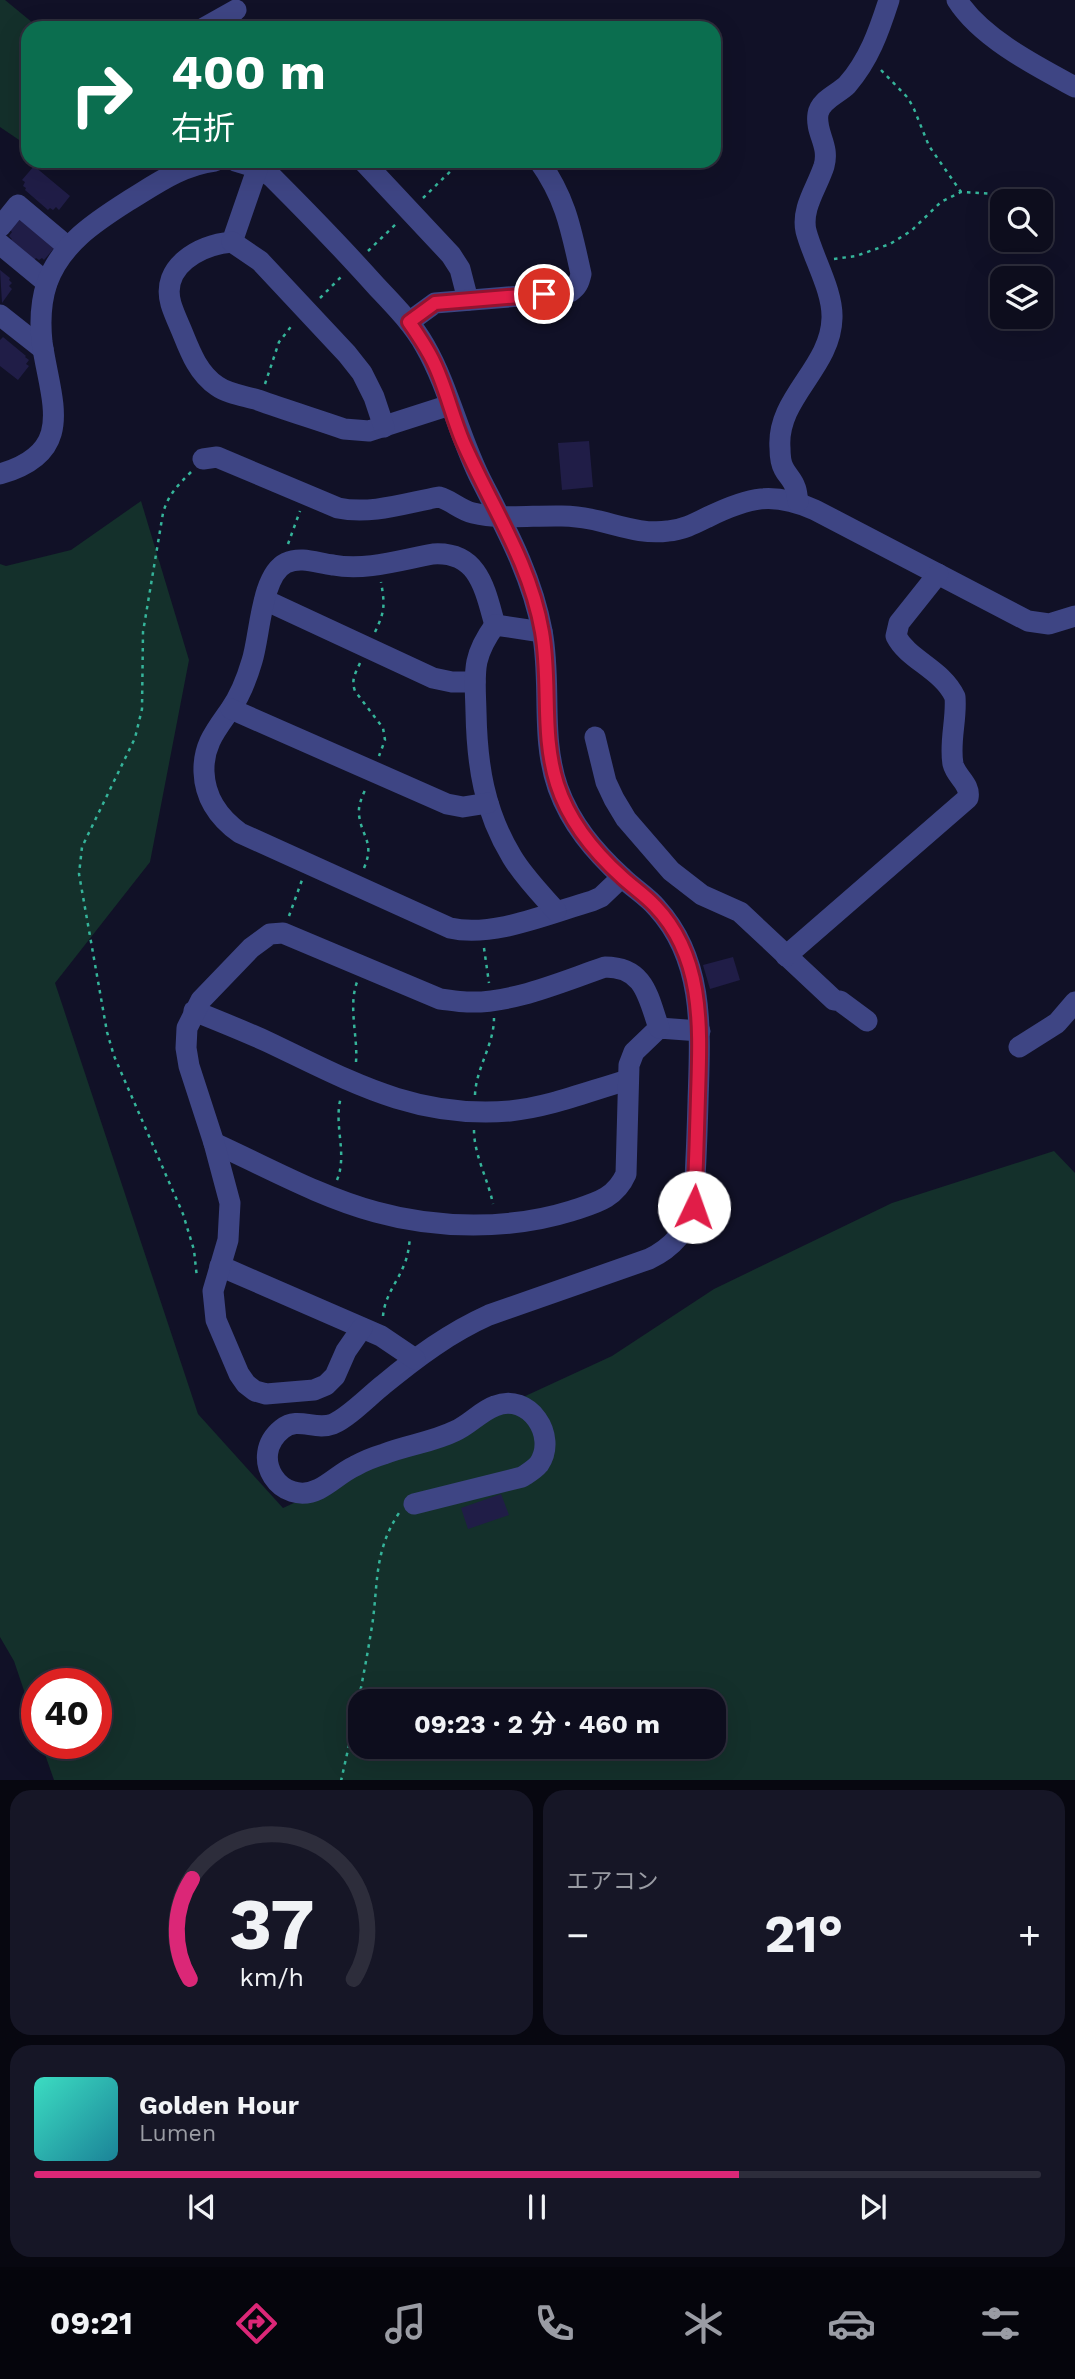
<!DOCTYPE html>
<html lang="ja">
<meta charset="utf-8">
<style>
body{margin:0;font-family:"Work Sans","Noto Sans JP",sans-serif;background:#161626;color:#f1f3f6;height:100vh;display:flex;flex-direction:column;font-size:26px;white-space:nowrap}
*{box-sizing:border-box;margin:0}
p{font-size:23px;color:#9a9ca4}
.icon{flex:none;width:38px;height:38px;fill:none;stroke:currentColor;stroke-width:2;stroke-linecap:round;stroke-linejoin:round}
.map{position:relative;height:1780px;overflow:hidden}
.details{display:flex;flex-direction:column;gap:10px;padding:10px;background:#070710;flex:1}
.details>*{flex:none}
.top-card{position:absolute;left:21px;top:21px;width:700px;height:147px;border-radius:21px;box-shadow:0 7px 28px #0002,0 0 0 2px #2d2d3b;background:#0b6e4f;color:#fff;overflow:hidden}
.controls{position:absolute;left:990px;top:189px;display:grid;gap:14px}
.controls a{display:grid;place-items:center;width:63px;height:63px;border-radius:14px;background:#0d0d1d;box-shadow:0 7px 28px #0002,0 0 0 2px #2d2d3b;font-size:35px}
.speed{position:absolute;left:21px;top:1668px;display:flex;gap:14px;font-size:35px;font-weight:700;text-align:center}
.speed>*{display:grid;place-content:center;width:91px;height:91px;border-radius:50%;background:#0d0d1d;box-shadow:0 7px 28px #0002,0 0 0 2px #2d2d3b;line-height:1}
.speed .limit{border:10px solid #d22;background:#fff;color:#111}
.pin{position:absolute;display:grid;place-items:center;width:60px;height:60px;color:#fff;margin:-30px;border:4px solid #fff;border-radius:50%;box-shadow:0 2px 7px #0007}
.me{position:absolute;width:77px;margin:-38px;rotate:3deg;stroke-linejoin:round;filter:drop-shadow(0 0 5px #0008)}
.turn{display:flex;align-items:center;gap:24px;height:147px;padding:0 35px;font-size:32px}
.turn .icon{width:91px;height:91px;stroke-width:2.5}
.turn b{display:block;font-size:49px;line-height:60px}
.big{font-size:52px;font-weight:700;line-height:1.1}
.details .card{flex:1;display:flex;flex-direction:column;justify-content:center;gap:10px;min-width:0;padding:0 24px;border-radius:21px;background:#161626}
.details .dial{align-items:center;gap:0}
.dial svg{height:182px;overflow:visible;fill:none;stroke:#2d2d3b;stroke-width:7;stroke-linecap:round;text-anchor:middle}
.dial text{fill:#f1f3f6;stroke:none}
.song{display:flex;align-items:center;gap:21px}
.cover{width:84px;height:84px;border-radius:10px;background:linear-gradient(135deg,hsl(170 70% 55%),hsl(190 70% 35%))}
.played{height:7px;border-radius:4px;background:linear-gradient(90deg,#db2777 70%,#2d2d3b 70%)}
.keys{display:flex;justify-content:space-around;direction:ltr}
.heat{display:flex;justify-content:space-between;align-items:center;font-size:38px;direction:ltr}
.details .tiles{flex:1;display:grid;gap:10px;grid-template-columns:1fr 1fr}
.card:last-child{grid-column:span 2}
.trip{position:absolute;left:348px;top:1689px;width:378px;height:70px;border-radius:21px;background:#0d0d1d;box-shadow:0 7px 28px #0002,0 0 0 2px #2d2d3b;font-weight:700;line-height:70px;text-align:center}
.menu{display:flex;height:112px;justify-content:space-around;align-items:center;background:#05050c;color:#9a9ca4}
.menu .icon{width:49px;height:49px}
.menu .active{color:#db2777}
.menu b{font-size:32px;color:#f1f3f6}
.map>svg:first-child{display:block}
</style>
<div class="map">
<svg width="1075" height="1781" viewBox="0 0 1075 1781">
<rect width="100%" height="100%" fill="#111127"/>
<g fill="#14302b" fill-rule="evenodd">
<polygon points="0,0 5,0 39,28 28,28 28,146 0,127"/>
<path d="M141 501 189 660 150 862 55 983 198 1414 283 1508 612 1356 714 1289 892 1203 1054 1151 1075 1173V1780H54L41 1743H96V1684H37V1729L14 1661 0 1637V564L6 566 71 550ZM360 1701H714V1746H360Z"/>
</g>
<g fill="#201d47">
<polygon points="34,166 70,196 59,210 56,207 53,210 50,208 48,210 25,190 26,188 23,186 25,182 22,180"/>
<polygon points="20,216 56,246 44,260 42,258 39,260 36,258 34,260 11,240 12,239 9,236 12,232 9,229"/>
<polygon points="0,270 10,278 9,280 12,283 9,286 12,289 2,303"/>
<polygon points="3,337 26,356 25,357 29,360 26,364 29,366 18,380 0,366 0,340"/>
<polygon points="589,441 593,487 562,490 558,443"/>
<polygon points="733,957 740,980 710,989 703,965"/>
<polygon points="501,1494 509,1515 468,1529 461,1508"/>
</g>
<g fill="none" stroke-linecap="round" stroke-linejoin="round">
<g stroke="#35b49a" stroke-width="2.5" stroke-dasharray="3.5 5" stroke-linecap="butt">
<polyline points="881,70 908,98 914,109 929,146 961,192"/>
<polyline points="423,198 461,161"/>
<polyline points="1032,240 1033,241"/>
<polyline points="368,251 396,224"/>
<polyline points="834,259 856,256 890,244 911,231 941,202 961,192 1016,195 1025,201"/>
<polyline points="320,298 343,275"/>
<polyline points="265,384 279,342 293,324"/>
<path d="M191 472C178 485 168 495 163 513L143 632 142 709 135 738 82 847 79 874 107 1032 114 1056 183 1214 194 1250 197 1278"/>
<polyline points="288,544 300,511"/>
<path d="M375 632C385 611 385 605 381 582"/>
<path d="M360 663C355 674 351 680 355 691L383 728 385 740 379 756"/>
<path d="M364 868C375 842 362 838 359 815 358 805 362 797 366 788"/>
<polyline points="289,916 302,880"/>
<polyline points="484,948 489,983"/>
<path d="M356 1062C358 1036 348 1007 357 982"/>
<path d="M475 1095C476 1068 494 1045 494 1018"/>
<path d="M474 1130C474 1155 488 1179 493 1204"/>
<path d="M337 1180C348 1153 333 1125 341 1097"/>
<path d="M383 1316C385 1295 397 1283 404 1265 408 1256 409 1247 410 1237"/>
<path d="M341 1781C352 1732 363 1682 371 1632 379 1588 372 1554 399 1513"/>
</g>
<g stroke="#3e4584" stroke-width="21">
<path d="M957 0C981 38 1036 66 1075 87"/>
<polyline points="204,28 236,10"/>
<path d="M235 161 258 168 272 177C308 213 343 249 377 287 394 305 412 323 425 346 449 388 459 437 481 480 506 529 532 576 542 631 552 683 540 737 558 788 571 824 594 851 622 877 633 888 647 896 657 908 706 962 700 1034 698 1102 697 1137 696 1172 693 1207 687 1232 672 1248 649 1259L489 1315C449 1333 417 1357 383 1385 369 1396 349 1417 333 1424 315 1431 298 1416 282 1429 247 1457 281 1508 319 1489 331 1483 342 1472 355 1466 364 1461 374 1457 384 1454 407 1445 433 1442 455 1431 469 1425 481 1411 495 1406 529 1392 558 1436 539 1464 534 1470 528 1473 522 1477L414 1504"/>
<path d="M260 161 232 242C200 245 160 266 171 304 174 314 179 324 183 334 191 354 199 374 217 386 228 394 245 396 258 400 286 410 315 419 344 429L369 431 450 405"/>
<polyline points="363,161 451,255 460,269 468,300"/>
<polyline points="0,227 18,205 68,247"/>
<polyline points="232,242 260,261 347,354 362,373 374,397 384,427"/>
<polyline points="0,244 47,283"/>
<polyline points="0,315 43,349"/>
<path d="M409 322 435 303 570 292C577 287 579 283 581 274 571 229 566 199 539 161"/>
<path d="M203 459 217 457 338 508C371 515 406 503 439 497 451 500 460 510 473 513 511 522 552 511 590 519 616 524 641 535 668 531 683 530 696 523 708 517 749 497 773 491 815 510L1028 621 1049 624 1075 616"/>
<path d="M0 474C78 452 50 400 42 342 40 323 41 301 47 283 61 244 95 222 128 201 156 184 182 165 215 161"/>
<path d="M798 502C797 497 797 491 795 487 793 480 787 475 784 469 781 464 780 454 780 448 776 398 831 368 832 318 833 291 813 258 806 231 801 208 817 188 824 166 830 145 815 133 818 114 820 100 838 94 847 85 869 60 879 31 889 0"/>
<polyline points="265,600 433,678 452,682 475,682"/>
<path d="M495 625C485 590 479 551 433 554 400 560 366 571 333 565 317 563 301 556 286 563 261 575 260 636 252 661 247 678 240 696 230 710 216 730 203 745 204 772 205 799 219 818 240 833L450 928C493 938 550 913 592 901L601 897 622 877"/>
<path d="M542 632 495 625C471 658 475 673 476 712 477 765 484 811 512 857 524 877 541 894 556 911"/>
<polyline points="231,709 447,804 463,807 488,803"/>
<polyline points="595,737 606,782 614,799 626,819 671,871 702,895 740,912 834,1000 840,1001 867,1021"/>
<path d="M786 956 968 798C971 784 956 777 953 764 949 742 957 719 955 697 942 669 908 660 896 636L899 623 938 574"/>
<path d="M194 1011C219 1021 244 1031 268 1042 350 1081 415 1119 510 1111 550 1107 589 1091 628 1080"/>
<polyline points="1019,1047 1057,1023 1075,1002"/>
<path d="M214 1143C267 1167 320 1197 376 1212 437 1229 510 1230 571 1211 595 1203 615 1199 626 1174L629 1065 634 1052 659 1028 700 1031"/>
<polyline points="220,1266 381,1336 415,1359"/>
<path d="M362 1328 346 1351 335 1376 326 1385 314 1390 266 1394 255 1391 246 1384 239 1374 216 1320 213 1291 228 1240 230 1203 214 1143 189 1066 186 1048 187 1028 201 1000 251 948 270 934 283 933 440 999C449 1000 458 1002 467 1002 512 1004 563 981 605 967 645 967 648 997 659 1028"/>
</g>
</g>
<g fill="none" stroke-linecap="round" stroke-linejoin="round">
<g stroke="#92132f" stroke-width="18">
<path id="route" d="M544 294 435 303 409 322C418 335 427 348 434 363 446 388 452 416 463 442 491 506 530 562 542 632 551 683 541 734 557 784 569 822 594 852 623 878 634 888 646 896 655 906 705 958 700 1030 698 1096 697 1133 696 1170 694 1207"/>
</g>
<use href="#route" stroke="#e11d48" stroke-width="12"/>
</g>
</svg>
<div class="controls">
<a><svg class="icon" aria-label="search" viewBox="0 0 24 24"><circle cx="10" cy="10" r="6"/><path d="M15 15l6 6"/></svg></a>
<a><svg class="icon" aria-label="layers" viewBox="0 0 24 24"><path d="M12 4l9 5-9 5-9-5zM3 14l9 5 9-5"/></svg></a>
</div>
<div class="speed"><div class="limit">40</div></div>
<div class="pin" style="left:544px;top:294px;background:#d93025"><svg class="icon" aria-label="arrive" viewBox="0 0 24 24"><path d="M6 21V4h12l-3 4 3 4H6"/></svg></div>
<svg class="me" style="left:694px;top:1207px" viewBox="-20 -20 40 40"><circle r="19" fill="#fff"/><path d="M0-13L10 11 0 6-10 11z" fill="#e11d48"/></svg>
<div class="trip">09:23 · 2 分 · 460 m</div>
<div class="top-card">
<div class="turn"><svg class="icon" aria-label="right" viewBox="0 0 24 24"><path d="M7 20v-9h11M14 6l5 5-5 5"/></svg><div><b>400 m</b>右折</div></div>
</div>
</div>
<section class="details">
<div class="tiles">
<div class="card dial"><svg viewBox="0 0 100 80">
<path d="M14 69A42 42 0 1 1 86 69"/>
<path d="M14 69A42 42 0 0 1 15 25" stroke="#db2777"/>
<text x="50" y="56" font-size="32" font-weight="700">37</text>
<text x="50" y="72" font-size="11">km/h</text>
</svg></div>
<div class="card"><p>エアコン</p>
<div class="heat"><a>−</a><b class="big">21°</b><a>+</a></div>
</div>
<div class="card">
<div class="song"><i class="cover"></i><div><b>Golden Hour</b><p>Lumen</p></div></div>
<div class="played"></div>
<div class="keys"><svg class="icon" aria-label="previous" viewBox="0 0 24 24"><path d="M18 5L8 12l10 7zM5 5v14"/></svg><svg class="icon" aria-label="pause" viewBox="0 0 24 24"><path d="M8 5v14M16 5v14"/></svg><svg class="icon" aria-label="next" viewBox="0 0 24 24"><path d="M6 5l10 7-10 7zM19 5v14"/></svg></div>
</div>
</div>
</section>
<nav class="menu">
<b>09:21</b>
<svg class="icon active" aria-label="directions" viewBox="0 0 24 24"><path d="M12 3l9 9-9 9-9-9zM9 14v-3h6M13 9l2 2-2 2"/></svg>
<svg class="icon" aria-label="music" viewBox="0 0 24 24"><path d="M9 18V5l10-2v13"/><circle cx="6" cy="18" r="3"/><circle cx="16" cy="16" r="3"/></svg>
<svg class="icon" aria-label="phone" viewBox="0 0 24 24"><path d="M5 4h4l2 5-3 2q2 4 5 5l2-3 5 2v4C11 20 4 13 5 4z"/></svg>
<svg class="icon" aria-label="climate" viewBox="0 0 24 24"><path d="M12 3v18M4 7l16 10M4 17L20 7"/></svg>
<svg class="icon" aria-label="car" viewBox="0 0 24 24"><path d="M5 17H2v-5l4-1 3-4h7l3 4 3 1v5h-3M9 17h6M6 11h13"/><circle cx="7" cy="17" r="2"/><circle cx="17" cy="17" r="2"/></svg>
<svg class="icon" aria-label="filters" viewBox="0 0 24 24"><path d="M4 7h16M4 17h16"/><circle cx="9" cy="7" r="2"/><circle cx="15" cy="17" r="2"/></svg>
</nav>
